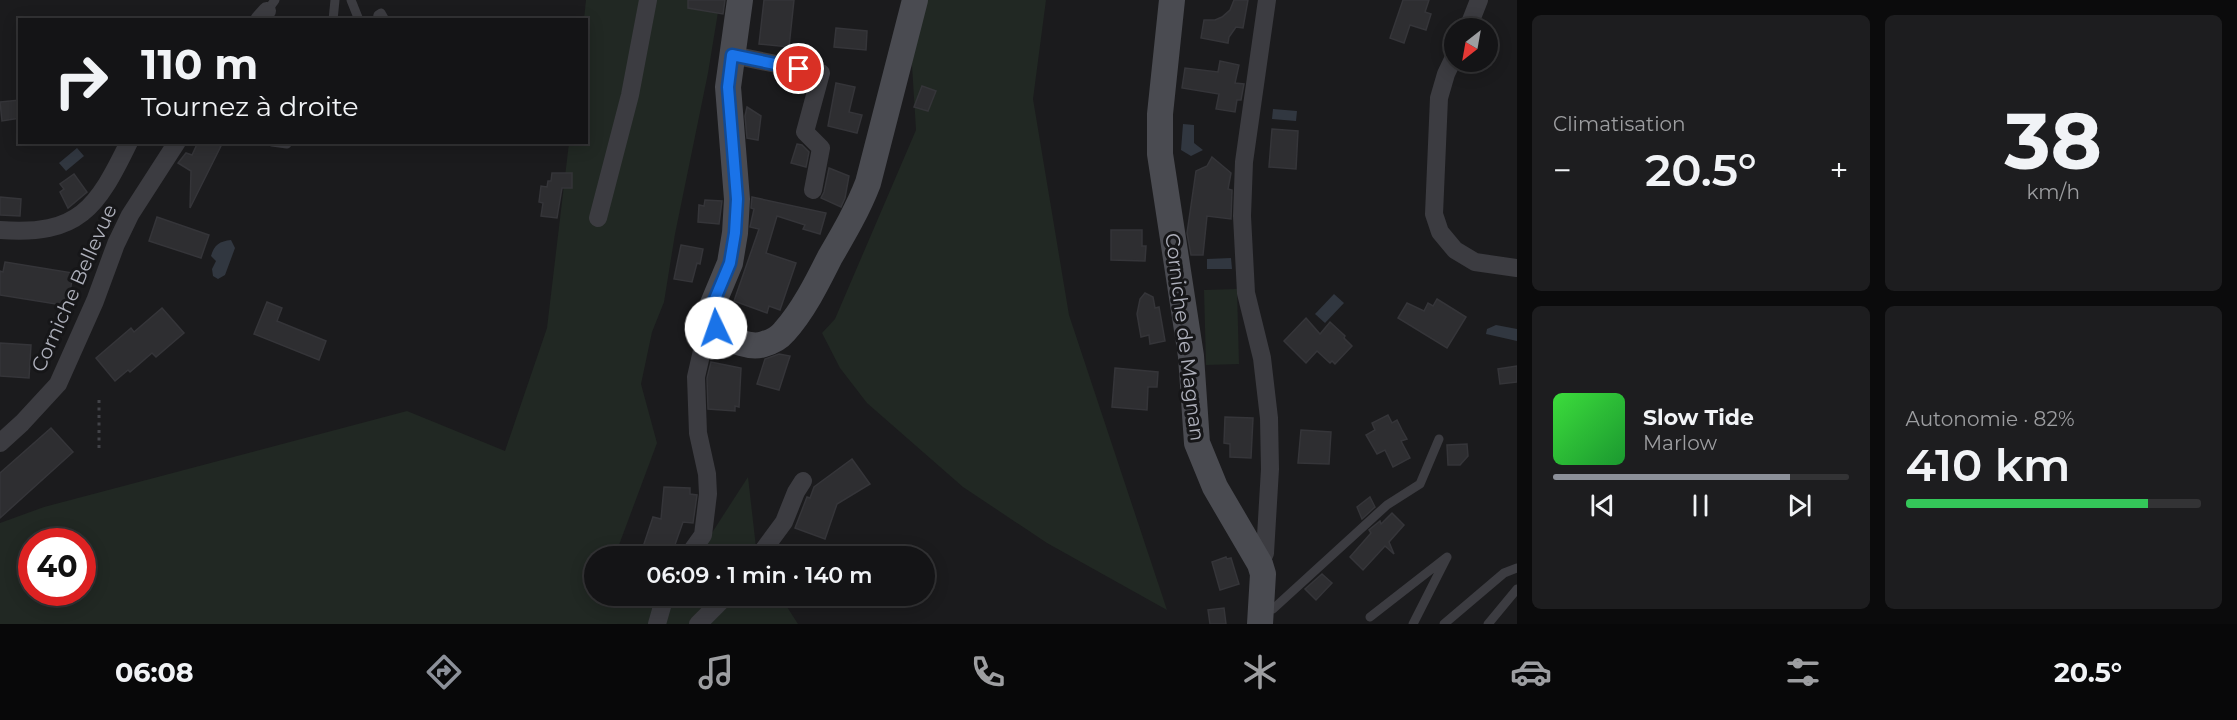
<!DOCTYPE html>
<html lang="fr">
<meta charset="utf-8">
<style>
body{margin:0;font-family:Montserrat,sans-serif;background:#1d1d1f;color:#f1f3f6;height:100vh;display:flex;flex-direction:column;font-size:22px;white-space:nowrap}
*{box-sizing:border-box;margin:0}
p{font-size:20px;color:#9d9ea1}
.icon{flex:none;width:33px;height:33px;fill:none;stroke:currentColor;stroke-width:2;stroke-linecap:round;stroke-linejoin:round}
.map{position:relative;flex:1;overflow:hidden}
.drawer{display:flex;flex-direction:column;gap:15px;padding:15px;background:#0b0b0c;width:720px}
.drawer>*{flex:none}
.top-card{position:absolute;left:18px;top:18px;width:570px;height:126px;border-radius:0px;box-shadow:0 3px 15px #0003,0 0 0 2px #333335;background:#141416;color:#f1f3f6;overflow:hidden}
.needle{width:39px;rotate:211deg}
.buttons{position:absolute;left:1444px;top:18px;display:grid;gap:12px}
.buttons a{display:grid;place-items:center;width:54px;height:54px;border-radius:50%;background:#141416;box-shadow:0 3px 15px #0003,0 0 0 2px #333335;font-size:30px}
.speed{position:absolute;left:18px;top:528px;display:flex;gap:12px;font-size:30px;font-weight:700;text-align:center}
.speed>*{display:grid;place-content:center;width:78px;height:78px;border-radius:50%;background:#141416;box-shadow:0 3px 15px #0003,0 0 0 2px #333335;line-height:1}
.speed .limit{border:9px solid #d22;background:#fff;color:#111}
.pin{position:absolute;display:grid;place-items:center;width:51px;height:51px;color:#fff;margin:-26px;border:3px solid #fff;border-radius:50%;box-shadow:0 2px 6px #0007}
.me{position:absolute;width:66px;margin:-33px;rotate:357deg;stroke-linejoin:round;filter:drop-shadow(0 0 4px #0008)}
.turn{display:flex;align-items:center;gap:21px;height:126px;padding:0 24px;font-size:27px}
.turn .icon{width:78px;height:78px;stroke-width:2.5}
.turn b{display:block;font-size:42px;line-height:51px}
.big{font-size:45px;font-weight:600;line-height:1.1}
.drawer .widget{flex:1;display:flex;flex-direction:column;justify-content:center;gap:9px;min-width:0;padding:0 21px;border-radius:9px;background:#1d1d1f}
.drawer .dial{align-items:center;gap:0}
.dial b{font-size:78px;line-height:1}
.song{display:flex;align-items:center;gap:18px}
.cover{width:72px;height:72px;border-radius:9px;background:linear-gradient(135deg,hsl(120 70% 55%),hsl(130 70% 35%))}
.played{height:6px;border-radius:3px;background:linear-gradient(90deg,#8c9099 80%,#333335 80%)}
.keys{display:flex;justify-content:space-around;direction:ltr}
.heat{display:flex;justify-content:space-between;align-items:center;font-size:33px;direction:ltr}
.charge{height:9px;border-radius:4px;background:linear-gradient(90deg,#34c759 82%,#333335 0)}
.drawer .tiles{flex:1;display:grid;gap:15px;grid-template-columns:repeat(2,1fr)}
.trip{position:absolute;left:584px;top:546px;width:351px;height:60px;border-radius:30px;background:#141416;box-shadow:0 3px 15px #0003,0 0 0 2px #333335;font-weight:600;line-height:60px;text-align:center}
.tab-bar{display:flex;height:96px;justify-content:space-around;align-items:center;background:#080809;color:#9d9ea1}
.tab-bar .icon{width:42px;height:42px}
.tab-bar .on{color:#8c9099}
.tab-bar b{font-size:27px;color:#f1f3f6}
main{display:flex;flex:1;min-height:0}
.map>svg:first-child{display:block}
</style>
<main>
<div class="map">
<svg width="1517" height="624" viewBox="0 0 1517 624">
<rect width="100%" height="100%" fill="#1b1b1d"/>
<g fill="#212823" fill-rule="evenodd">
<path d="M586 0H720L708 73 675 234 664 302 652 332 641 384 657 443 616 553 619 556H594V596H780L798 624H0V523L44 507 407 411 505 451 547 328 569 143 586 142V20L584 19ZM32 542H82V592H32Z"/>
<polygon points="908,0 1046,0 1033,99 1069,315 1167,610 1047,543 963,487 867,403 840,368 822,333 835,319 916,130"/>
<polygon points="1237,289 1239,364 1206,365 1204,290"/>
<polygon points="748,477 757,556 697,556"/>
</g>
<g fill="#313740">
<polygon points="1273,109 1297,111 1296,121 1272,119"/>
<polygon points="1183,124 1194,125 1194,143 1203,150 1191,156 1181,150"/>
<polygon points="77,148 84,156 66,171 59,163"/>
<path d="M231 240 235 248 225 275 218 279 213 276 212 269 216 261 211 256C214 245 220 241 231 240Z"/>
<polygon points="1231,258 1232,269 1207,269 1207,259"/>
<polygon points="1334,294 1344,303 1325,323 1315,314"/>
<polygon points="1496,325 1517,329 1517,341 1486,334 1487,329"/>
</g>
<g fill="#2e2e31" stroke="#353539" stroke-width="1.5">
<polygon points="688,0 725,0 723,14 688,8"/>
<polygon points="764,0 794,0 789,47 759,44"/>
<polygon points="1234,0 1248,0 1243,28 1236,27 1229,37 1228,43 1201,38 1204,20 1215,20 1222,17 1230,10"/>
<polygon points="1403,0 1429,0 1425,12 1431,14 1426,30 1410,25 1404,43 1390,38"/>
<polygon points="836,28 867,31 866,50 834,47"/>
<polygon points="1220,61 1239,65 1235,83 1244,84 1241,100 1237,100 1235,112 1216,109 1219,94 1182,88 1185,68 1218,72"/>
<polygon points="836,83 855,87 849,112 862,115 857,133 828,126"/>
<polygon points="922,86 936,91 928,111 914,107"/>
<polygon points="20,100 20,118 2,121 0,102"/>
<polygon points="747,107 761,116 758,140 747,138 745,116"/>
<polygon points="1272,129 1298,131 1296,169 1269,167"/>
<polygon points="198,142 209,142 221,146 190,208 191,171 178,163 186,153 192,155"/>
<polygon points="797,144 802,145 809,152 806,167 791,163"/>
<polygon points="1212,157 1231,173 1228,189 1232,190 1231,219 1207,216 1203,255 1191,255 1187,233 1196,171 1207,166"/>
<polygon points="829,168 849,176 845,198 841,207 821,198 824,192"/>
<polygon points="552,173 572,173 572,188 562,188 557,218 541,216 543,203 539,202 541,186 547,187 548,181 551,181"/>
<polygon points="74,174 87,192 68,208 60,192 64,189 60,184"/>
<polygon points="0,197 21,199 20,216 0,215"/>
<polygon points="752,197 826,213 820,234 803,229 805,225 777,216 766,253 796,263 780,310 769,306 767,313 734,301 759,229 750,227 754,209 751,208"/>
<polygon points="705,200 722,201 719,224 698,222 699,205 704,206"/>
<polygon points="157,217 209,235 201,258 149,241"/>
<polygon points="1111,230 1142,230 1142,246 1146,246 1145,261 1111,260"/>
<polygon points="681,245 703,249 700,264 697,263 692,282 674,279"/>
<polygon points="5,262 73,273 68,306 0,295 0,271 3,272"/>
<polygon points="1145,293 1153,297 1155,308 1159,307 1165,341 1150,344 1149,335 1141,337 1137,314 1140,299"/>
<polygon points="1437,299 1466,317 1447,348 1398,318 1407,303 1424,311 1428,303 1433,306"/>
<polygon points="267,302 282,308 277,321 326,341 319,360 254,334"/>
<polygon points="162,308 184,333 156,357 152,353 130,372 128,370 115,381 96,358 131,328 134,332"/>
<polygon points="1306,318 1320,334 1330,322 1345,336 1344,338 1352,346 1335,364 1332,361 1330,363 1317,351 1306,363 1284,341"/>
<polygon points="0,343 31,345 29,378 0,376"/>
<polygon points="779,354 790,356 779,390 757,384 765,359"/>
<polygon points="711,362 741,368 739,407 735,406 735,411 708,409 707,378"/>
<polygon points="1517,366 1517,382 1500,384 1498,369"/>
<polygon points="1115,368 1158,372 1157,387 1148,387 1147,410 1112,407"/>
<polygon points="1388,415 1392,423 1397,420 1402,430 1407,439 1401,441 1410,458 1393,467 1385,450 1377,454 1366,435 1375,430 1372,423"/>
<polygon points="1225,417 1253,418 1251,458 1230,457 1230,444 1224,443"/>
<polygon points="51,428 73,452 0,518 0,473"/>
<polygon points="1301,430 1331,432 1329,464 1298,463"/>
<polygon points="1467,444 1468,456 1460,465 1448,465 1447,445"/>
<polygon points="852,459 870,484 837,504 825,539 795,528 807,497 810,498 814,487"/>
<polygon points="664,487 690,488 690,494 697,495 693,523 683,522 671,556 640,556 653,517 661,519"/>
<polygon points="1370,497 1375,507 1362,519 1357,507"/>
<polygon points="1392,513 1404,525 1389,542 1394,554 1385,546 1363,570 1350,557 1371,533 1369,530 1380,521 1381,524"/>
<polygon points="1226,557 1227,559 1231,558 1239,584 1220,590 1212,562"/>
<polygon points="1322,574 1332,583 1316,600 1305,589"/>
<polygon points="1224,608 1226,624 1210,624 1208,610"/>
</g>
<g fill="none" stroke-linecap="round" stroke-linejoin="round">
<polyline stroke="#424348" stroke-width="3" stroke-dasharray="3 4.5" stroke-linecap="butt" points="99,400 99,448"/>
<g stroke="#3c3c41" stroke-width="9">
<polyline points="351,0 359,20"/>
<polyline points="267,11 275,0"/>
<polyline points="333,20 335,0"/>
<polyline points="377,20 378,15 381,13 385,20"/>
<polyline points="272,142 287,144"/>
<polyline points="1263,608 1273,609 1387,505 1420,484 1439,439"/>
<polyline points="1370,617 1447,557 1413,624"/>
<polyline points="1444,624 1504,573 1517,568"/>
<polyline points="1488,624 1517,589"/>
</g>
<g stroke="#3c3c41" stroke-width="18">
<polyline points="259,20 267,11"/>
<polyline points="1468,28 1479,0"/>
<polyline points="732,55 821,73 805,132 821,148 813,190"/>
<polyline points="1455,55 1446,74 1439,98 1434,214 1440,232 1455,250 1475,262 1517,268"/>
<polyline points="598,218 630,95 648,0"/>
<path d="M0 230C79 236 97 208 129 142"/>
<polyline points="0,443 22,423 58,384 95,301 116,244 130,215 177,142"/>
<polyline points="688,556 703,535 708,494 707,474 698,433 696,377 704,342 716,328"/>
<polyline points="759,556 784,522 796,492 803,481"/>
<polyline points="1260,564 1265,553 1270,469 1269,418 1262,358 1246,293 1242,216 1244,162 1267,0"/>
<polyline points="657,624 665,596"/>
<polyline points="698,624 726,596"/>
</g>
<g stroke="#4a4b51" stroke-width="26">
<path d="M740 0 728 87 737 199 735 233 730 263 712 306 711 316 720 334C732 340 750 349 764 344 771 342 779 338 784 332 803 311 817 283 830 257 844 233 858 209 868 183L915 0"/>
<polyline points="1172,0 1160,114 1160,154 1191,356 1197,443 1215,487 1260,564 1263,574 1260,624"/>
</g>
</g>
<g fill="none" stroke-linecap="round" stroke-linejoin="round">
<g stroke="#114b97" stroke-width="15">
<polyline id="route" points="716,328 711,316 712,306 730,263 735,233 737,199 728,87 732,55 799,69"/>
</g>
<use href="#route" stroke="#1a73e8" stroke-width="10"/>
</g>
<g text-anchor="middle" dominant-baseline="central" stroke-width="6" stroke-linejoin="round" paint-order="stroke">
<g font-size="20" fill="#aeb0bb" stroke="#161618">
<text transform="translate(74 288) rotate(-66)">Corniche Bellevue</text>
<text transform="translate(1185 337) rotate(83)">Corniche de Magnan</text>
</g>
</g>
</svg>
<div class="buttons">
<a><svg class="needle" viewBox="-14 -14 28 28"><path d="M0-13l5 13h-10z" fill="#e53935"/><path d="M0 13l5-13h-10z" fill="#9d9ea1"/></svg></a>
</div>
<div class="speed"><div class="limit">40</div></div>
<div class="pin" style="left:799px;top:69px;background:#d93025"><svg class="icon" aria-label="arrive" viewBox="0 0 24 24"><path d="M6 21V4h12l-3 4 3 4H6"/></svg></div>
<svg class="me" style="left:716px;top:328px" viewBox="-20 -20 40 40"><circle r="19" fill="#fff"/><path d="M0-13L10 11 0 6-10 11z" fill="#1a73e8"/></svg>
<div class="trip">06:09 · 1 min · 140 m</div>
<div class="top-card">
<div class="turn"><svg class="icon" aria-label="right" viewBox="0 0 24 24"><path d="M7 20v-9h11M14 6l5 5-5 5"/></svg><div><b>110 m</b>Tournez à droite</div></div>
</div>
</div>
<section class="drawer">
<div class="tiles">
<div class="widget"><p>Climatisation</p>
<div class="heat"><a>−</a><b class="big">20.5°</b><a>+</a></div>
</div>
<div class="widget dial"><b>38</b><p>km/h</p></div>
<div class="widget">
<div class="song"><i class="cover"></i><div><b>Slow Tide</b><p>Marlow</p></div></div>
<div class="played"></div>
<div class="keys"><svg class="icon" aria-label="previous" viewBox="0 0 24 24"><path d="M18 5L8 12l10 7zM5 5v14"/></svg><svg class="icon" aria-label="pause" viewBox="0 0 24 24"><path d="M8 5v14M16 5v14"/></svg><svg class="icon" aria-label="next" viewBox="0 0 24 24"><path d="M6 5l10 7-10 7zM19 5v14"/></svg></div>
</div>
<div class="widget"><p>Autonomie · 82%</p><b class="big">410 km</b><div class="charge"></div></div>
</div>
</section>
</main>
<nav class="tab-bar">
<b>06:08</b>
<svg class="icon on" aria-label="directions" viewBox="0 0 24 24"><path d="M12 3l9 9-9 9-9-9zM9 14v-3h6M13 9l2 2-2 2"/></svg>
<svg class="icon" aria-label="music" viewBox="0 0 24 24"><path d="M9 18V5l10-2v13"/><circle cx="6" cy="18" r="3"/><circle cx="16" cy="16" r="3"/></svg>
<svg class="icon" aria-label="phone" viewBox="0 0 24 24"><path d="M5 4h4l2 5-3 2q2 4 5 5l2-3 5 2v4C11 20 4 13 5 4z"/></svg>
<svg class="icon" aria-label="climate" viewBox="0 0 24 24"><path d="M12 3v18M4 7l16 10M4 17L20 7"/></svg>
<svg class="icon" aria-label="car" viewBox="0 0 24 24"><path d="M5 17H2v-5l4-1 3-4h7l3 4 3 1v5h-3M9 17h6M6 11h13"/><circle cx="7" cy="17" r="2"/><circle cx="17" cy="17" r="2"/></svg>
<svg class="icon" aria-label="filters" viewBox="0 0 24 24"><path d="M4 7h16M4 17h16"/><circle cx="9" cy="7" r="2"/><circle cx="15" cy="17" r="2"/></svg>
<b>20.5°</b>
</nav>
